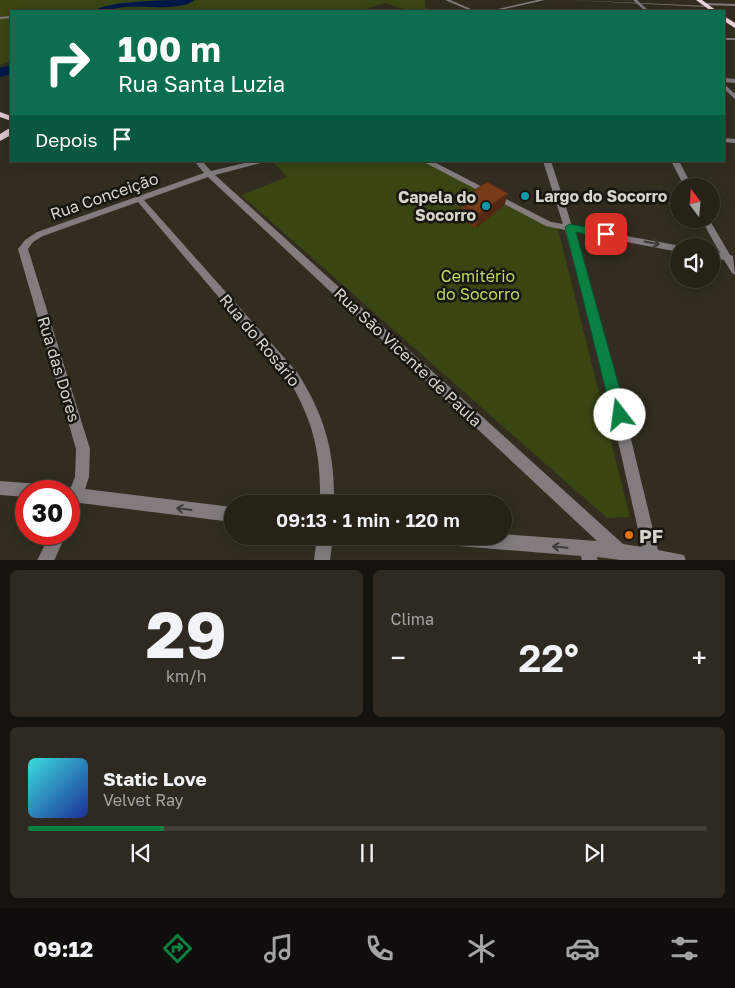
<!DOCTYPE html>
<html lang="pt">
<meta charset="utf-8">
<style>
body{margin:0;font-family:"Golos Text",sans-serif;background:#2e2a21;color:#f1f3f6;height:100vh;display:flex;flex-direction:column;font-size:19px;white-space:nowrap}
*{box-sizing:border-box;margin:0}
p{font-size:16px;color:#a4a4a2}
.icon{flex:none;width:28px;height:28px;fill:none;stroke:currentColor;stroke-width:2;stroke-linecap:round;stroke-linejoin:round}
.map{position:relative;height:560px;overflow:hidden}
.sheet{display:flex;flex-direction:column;gap:10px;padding:10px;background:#15130d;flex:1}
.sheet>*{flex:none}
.guide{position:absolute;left:10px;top:10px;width:715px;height:152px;border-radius:0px;box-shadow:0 2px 12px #0003,0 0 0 1px #423f37;background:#0b6e4f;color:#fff;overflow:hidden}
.needle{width:32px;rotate:344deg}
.tools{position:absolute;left:670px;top:178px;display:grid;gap:10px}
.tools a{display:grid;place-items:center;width:50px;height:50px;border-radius:50%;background:#262218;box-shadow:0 2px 12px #0003,0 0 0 1px #423f37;font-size:25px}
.speed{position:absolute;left:15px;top:480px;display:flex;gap:10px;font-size:25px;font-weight:700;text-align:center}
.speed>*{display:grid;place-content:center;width:65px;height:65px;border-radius:50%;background:#262218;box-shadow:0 2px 12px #0003,0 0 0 1px #423f37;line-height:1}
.speed .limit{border:8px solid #d22;background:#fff;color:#111}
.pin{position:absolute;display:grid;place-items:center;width:42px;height:42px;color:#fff;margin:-21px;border-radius:10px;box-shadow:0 2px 8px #0006}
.me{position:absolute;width:55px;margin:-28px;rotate:345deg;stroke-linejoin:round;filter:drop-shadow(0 0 4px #0008)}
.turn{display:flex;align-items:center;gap:18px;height:105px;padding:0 25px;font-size:22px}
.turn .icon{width:65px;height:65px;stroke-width:2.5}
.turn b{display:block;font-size:35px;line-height:42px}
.then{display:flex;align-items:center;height:48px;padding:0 25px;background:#0003;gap:10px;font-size:19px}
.big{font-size:38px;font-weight:600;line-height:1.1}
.sheet .card{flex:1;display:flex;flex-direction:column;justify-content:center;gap:8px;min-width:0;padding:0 18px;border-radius:8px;background:#2e2a21}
.sheet .dial{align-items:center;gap:0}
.dial b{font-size:65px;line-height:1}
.song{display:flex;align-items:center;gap:15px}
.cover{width:60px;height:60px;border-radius:8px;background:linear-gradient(135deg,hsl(180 70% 55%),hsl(230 70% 35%))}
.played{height:5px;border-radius:2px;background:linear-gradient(90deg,#0b8043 20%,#423f37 20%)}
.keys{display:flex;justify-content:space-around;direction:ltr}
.heat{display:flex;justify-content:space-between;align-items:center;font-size:28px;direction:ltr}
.sheet .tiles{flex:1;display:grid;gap:10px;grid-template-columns:1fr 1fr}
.card:last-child{grid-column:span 2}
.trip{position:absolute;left:224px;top:495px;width:288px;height:50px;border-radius:25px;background:#262218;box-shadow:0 2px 12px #0003,0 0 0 1px #423f37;font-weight:600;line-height:50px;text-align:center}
.tab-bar{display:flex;height:80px;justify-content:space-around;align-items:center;background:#0f0e0a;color:#a4a4a2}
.tab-bar .icon{width:35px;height:35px}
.tab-bar .on{color:#0b8043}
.tab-bar b{font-size:22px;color:#f1f3f6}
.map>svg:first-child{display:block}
</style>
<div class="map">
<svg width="735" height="561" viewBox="0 0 735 561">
<rect width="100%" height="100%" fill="#322d20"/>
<g fill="#394612">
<polygon points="0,0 425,0 426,9 409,11 386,3 367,8 372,11 11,11 11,61 0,65"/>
<polygon points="272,161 429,161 557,225 630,517 607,518 241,195 287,177"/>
</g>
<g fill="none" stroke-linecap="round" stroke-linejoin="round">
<g fill="#001849" fill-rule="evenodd">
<path d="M195 0C183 11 142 6 125 7 114 8 105 12 94 11 108 0 173 0 195 0Z"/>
<polygon points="11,65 11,74 0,77 0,68"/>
</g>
<g fill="#837b7d" fill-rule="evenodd">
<polygon points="445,0 450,0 476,11 471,11"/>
<polygon points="537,0 545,0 496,11 489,11"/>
<polygon points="569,0 709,6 707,7"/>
<polygon points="11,16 11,18 0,19 0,17"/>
<path d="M194 161H202L211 171 253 161H268L215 175 623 544 642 547 599 357 565 230 546 226 422 161H432L551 222 563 224 543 161H551L572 226 681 246H679V252L574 232 611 357 658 550 684 555 686 561H628L597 557 598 561H582L581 556 434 544 428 542 426 536H502V534L597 541 208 177 144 200 297 372C325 416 335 452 334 504H320C321 454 314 423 289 380L138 202 43 236 33 242 28 249 90 449 89 477 85 489 232 507V522L80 503 74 516 69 518V491H63L64 489 71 487 75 477 76 449 18 249 25 240 37 232 204 173Z"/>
<polygon points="671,161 679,161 692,186 684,186"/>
<polygon points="701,219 709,219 730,255 733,256 735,275 732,273 724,260 711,258 711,252 720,253"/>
<polygon points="0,481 39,484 44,486 46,491 26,491 26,497 0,495"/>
<polygon points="50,534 66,534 54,561 37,561"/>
<polygon points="317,536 333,536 330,561 314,561"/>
</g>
<g fill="#837b7d" fill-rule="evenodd">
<polygon points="633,0 637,0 649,11 645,11"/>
<polygon points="705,3 735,4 735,6 704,5"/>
<rect x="724" y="38" width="11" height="2"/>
<polygon points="724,78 735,79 735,83 724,82"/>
<polygon points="724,84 735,94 735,99 724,89"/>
<polygon points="724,138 735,139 735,143 724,142"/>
</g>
<g fill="#dac8cc" fill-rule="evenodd">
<polygon points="0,112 11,116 11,121 0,117"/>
<polygon points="8,129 11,129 11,135 0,141 0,134"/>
</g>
<g fill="#ebd8dc" fill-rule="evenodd">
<polygon points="696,0 702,0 717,11 711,11"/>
<polygon points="724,16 735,23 735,28 724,21"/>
</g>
</g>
<polygon fill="#673315" points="508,193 504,206 476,228 459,219 463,198"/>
<polygon fill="#542911" points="508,193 504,206 476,228 479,214"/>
<polygon fill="#783b18" stroke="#542911" points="487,182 508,193 479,214 462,205 463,198"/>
<defs><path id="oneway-shaft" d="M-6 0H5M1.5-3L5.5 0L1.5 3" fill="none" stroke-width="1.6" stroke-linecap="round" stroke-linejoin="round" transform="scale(1.25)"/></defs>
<g stroke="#3d3936">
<use href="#oneway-shaft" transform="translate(652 243) rotate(11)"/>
<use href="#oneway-shaft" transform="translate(184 509) rotate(-172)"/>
<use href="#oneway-shaft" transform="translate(560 547) rotate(-175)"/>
</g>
<polygon fill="#0b8043" stroke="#07532c" points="570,224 606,231 611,234 606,238 576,232 627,415 625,420 620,422 614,420 612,415 565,227"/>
<g fill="#0f9aa8" stroke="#181610" stroke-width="2">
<circle cx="525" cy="196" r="5"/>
<circle cx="486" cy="206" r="5"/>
</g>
<circle fill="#e8710a" stroke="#181610" stroke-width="2" cx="629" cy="535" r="5"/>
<g text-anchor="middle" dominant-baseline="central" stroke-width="5" stroke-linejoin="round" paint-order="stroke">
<g font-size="16" fill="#d6d4cb" stroke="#181610">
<text transform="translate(104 196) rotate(-19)">Rua Conceição</text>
<text transform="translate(260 340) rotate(50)">Rua do Rosário</text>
<text transform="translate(408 357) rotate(43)">Rua São Vicente de Paula</text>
<text transform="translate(59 369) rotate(73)">Rua das Dores</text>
</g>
<g font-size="16" font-weight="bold" fill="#d6d4cb" stroke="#181610" text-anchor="start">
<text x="535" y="196">Largo do Socorro</text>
<text x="476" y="197" text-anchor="end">Capela do<tspan x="476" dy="18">Socorro</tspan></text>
</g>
<g font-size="16" fill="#bbdb63" stroke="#181610">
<text x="478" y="276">Cemitério<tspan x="478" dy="18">do Socorro</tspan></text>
</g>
<g font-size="19" font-weight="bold" fill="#d6d4cb" stroke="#181610" text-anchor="start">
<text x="639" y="535">PF</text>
</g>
</g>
</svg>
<div class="tools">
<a><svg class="needle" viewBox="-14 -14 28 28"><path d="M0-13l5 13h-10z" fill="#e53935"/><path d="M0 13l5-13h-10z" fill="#a4a4a2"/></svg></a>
<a><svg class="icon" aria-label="sound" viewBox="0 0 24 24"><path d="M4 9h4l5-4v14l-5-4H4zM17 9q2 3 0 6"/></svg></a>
</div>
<div class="speed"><div class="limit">30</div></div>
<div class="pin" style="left:606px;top:234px;background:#d93025"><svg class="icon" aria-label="arrive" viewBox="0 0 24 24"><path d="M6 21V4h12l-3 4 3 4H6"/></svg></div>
<svg class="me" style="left:620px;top:415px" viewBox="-20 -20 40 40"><circle r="19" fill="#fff"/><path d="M0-13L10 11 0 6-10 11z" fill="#0b8043"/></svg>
<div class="trip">09:13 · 1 min · 120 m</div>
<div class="guide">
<div class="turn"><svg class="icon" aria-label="right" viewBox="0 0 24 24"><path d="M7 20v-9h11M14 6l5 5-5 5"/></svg><div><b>100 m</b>Rua Santa Luzia</div></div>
<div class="then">Depois<svg class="icon" aria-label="arrive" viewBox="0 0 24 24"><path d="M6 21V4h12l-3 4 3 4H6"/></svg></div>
</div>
</div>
<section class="sheet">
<div class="tiles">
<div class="card dial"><b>29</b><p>km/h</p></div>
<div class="card"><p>Clima</p>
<div class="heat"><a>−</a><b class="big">22°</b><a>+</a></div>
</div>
<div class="card">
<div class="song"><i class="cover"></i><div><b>Static Love</b><p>Velvet Ray</p></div></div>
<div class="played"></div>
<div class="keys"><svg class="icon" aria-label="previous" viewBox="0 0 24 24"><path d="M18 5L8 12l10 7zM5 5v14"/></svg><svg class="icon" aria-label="pause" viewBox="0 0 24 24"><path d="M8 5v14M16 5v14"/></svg><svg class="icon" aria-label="next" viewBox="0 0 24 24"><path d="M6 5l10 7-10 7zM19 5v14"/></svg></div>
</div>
</div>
</section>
<nav class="tab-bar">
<b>09:12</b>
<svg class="icon on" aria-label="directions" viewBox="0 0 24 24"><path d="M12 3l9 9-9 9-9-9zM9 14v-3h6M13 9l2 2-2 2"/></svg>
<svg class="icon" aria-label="music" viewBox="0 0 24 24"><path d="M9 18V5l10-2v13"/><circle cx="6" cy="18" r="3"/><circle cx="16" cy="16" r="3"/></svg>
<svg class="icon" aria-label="phone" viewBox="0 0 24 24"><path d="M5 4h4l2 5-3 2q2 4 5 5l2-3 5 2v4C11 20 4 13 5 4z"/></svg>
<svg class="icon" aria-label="climate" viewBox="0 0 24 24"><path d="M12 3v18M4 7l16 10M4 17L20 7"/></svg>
<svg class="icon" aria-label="car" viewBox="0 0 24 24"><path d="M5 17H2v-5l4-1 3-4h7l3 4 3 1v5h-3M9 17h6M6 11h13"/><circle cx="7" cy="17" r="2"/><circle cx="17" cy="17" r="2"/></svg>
<svg class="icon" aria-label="filters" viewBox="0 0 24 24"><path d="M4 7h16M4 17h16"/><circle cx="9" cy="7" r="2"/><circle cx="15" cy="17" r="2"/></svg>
</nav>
